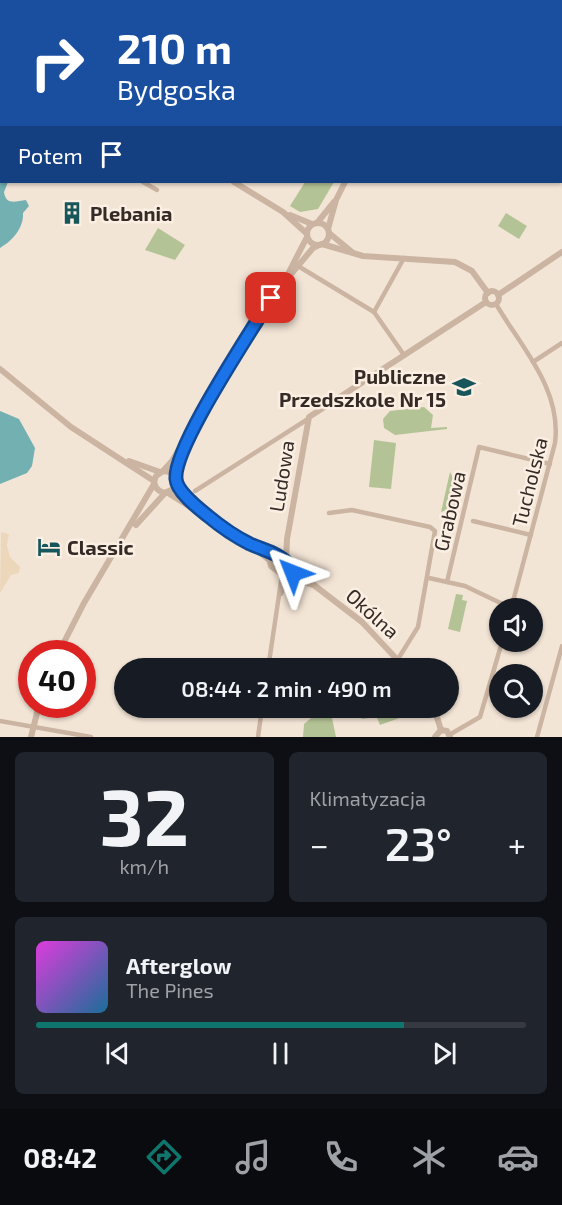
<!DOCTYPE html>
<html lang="pl">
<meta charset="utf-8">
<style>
body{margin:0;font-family:"Exo 2",sans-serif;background:#20242c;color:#f1f3f6;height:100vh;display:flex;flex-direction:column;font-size:22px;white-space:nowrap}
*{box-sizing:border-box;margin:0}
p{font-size:20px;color:#9ea1a6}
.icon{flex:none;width:33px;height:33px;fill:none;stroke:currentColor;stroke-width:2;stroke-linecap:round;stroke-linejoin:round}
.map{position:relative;height:737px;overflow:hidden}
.details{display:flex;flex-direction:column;gap:15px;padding:15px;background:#0d0f14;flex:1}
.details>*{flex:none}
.guide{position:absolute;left:0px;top:0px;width:562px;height:183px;box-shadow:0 2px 4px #0004;background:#1a4fa0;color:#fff;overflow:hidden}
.tools{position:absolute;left:489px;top:598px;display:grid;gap:12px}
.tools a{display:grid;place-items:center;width:54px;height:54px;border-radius:50%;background:#171b24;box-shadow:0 2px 4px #0004;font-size:30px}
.speed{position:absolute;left:18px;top:640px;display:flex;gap:12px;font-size:30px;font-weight:700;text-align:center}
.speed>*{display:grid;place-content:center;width:78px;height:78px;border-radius:50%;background:#171b24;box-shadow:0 2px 4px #0004;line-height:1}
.speed .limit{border:9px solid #d22;background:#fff;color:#111}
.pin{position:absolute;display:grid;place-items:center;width:51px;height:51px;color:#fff;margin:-26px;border-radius:12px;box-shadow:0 3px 9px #0006}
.me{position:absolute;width:66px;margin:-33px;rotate:315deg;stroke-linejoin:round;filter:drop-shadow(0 0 4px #0008)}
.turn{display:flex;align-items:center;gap:21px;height:126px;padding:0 18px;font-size:27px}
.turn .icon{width:78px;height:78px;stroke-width:2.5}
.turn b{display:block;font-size:42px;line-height:51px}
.then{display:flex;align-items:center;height:57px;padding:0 18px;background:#0003;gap:12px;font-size:22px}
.big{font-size:45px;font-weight:600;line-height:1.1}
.details .tile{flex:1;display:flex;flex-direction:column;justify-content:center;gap:9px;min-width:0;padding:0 21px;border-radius:9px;background:#20242c}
.details .dial{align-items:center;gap:0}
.dial b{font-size:78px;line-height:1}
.song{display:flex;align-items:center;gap:18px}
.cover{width:72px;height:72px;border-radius:9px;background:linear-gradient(135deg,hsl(300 70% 55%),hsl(200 70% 35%))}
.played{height:6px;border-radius:3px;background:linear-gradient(90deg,#0f766e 75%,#363941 75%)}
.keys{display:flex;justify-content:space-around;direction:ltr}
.heat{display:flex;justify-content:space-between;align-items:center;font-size:33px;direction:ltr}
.details .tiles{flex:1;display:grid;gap:15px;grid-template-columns:1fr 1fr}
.tile:last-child{grid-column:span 2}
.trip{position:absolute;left:114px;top:658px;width:345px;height:60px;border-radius:30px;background:#171b24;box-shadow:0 2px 4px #0004;font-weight:600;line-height:60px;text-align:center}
.tabs{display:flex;height:96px;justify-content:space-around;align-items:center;background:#090b0e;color:#9ea1a6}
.tabs .icon{width:42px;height:42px}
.tabs .active{color:#0f766e}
.tabs b{font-size:27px;color:#f1f3f6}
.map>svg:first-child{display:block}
</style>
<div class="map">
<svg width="562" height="737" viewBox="0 0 562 737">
<rect width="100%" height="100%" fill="#f3e5d6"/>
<g fill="#b4c395">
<polygon points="305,182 334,182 318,209 300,212 290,206"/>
<polygon points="506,213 527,226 519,239 498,226"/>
<polygon points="158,228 185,245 175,260 145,250"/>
<polygon points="424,407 433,415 431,428 447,427 447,429 395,435 384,428 383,419 390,411"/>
<polygon points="374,440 396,443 391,489 369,487"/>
<polygon points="450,472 460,491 457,506 441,512"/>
<polygon points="456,594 463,595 462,600 467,601 460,632 448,629"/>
<polygon points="350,708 364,708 369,718 362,719 361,716 332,718 336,737 303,737 304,724 316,714"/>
<polygon points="373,708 403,708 408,715 380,725"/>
</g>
<polygon fill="#ecd7bb" points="1,532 9,534 7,545 10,557 20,567 19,573 11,575 0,593"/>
<g fill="#73b0b2">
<path d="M0 167 2 182H8L4 192C6 206 16 201 26 200L29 206 23 213C24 228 12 241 0 248Z"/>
<polygon points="0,411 19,419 35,448 32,466 27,473 0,484"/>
</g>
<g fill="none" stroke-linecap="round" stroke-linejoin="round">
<g stroke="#cbb4a1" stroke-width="4.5">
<polyline points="206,0 208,2"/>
<polyline points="287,2 288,0"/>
<polyline points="316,2 317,0"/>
<polyline points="409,2 410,0"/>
<polyline points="0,96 2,97"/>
<polyline points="143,182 157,190"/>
<polyline points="298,266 374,312 404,355"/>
<path d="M496 304C521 347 562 389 555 443L511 609"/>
<polyline points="374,312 404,258"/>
<polyline points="533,362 562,343"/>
<polyline points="195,491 308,419"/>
<polyline points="329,513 352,510 430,527 435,531 418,627 398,659"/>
<polyline points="473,521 531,535"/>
<polyline points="429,578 465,586 511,608"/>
<polyline points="447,582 479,447 550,464"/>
<polyline points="281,594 288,577"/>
<polyline points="268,669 282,575"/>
<polyline points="0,721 91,737"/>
<polyline points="449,735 480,717 502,642"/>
<polyline points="258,737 262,708"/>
<polyline points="537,737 562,646"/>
</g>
<g stroke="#cbb4a1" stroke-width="6">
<polyline points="453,2 454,0"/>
<polyline points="0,19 2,20"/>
<polyline points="234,182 283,212 306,233"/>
<polyline points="290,215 312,224"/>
<circle cx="318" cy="234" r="11"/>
<polyline points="317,223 334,202"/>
<polyline points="328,229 336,200 345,182"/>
<polyline points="329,233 352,252"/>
<polyline points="322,244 363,256 455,262 472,271 488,293"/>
<polyline points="289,272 307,237"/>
<circle cx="492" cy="298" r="7"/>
<polyline points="498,295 562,252"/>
<polyline points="0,369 71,427 154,481"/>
<polyline points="129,461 160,472"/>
<polyline points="163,471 172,461 271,298 313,248 319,245"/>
<path d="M176 479 170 472 163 471 156 476C152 484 156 491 165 493L175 488 176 471 192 433"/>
<polyline points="176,482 198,507"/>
<polyline points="168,493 251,545 269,560"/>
<polyline points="136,525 165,493"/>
<polyline points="251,545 274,554"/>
<polygon points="275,554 292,568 291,575 284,576 271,566 269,558"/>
<polyline points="286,561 287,539 309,417 486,302"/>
<polyline points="293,569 362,622 406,669"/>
<polyline points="289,577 313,585"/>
<polyline points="58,654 84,603 154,484"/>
<polyline points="434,708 441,730"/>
<polyline points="31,737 39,705"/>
<polyline points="435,737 441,730 447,731 450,737"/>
</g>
<g stroke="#352a25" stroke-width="1.5" stroke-dasharray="1.5 4.5" stroke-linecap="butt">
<polyline points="512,0 513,2"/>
<polyline points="561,65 562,66"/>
</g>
</g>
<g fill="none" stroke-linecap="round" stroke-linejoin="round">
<g stroke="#114b97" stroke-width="15">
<path id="route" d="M271 298C252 331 173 447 176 479 177 492 198 508 208 516 220 526 236 537 250 544 266 551 280 553 292 568L293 573"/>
</g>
<use href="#route" stroke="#1a73e8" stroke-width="10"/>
</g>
<defs>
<g id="building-bare" transform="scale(1.8)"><path d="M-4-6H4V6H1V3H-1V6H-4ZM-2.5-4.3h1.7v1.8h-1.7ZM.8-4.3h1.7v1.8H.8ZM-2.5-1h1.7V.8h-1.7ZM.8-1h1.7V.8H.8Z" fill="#17565a" stroke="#faefe2" stroke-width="2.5" paint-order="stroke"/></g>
<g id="school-bare" transform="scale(1.8)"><path d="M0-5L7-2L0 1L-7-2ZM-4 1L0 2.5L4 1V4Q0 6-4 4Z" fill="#17565a" stroke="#faefe2" stroke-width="2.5" paint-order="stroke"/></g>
<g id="hotel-bare" transform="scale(1.8)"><path d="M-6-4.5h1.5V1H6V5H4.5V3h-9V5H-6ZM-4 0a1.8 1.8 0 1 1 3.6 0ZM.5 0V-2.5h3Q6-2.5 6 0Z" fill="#17565a" stroke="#faefe2" stroke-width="2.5" paint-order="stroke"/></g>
</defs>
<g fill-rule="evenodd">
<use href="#building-bare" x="72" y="213"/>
<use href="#school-bare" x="464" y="387"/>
<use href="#hotel-bare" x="49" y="547"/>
</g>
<g text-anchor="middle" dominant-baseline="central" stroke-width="5" stroke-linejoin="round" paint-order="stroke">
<g font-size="20" font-weight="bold" fill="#352a25" stroke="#faefe2" text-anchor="start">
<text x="90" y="213">Plebania</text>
<text x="446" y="376" text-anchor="end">Publiczne<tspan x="446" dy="23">Przedszkole Nr 15</tspan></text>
<text x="67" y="547">Classic</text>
</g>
<g font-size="20" fill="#352a25" stroke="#faefe2">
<text transform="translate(281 476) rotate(-81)">Ludowa</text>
<text transform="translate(529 482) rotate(-76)">Tucholska</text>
<text transform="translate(449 511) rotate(-77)">Grabowa</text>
<text transform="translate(373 613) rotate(42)">Okólna</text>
</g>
</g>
</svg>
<div class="tools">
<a><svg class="icon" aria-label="sound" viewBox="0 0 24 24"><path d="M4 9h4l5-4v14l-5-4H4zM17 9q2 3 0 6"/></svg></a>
<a><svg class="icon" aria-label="search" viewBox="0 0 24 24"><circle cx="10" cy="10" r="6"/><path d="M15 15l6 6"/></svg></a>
</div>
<div class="speed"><div class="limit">40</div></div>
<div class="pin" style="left:271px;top:298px;background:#d93025"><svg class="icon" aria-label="arrive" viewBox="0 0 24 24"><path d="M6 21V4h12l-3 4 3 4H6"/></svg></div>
<svg class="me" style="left:293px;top:573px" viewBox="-20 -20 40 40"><path d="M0-17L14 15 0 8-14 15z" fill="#1a73e8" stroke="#fff" stroke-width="4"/></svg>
<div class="trip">08:44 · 2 min · 490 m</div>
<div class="guide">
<div class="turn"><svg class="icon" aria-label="right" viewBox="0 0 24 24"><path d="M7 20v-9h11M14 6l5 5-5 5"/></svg><div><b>210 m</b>Bydgoska</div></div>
<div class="then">Potem<svg class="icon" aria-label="arrive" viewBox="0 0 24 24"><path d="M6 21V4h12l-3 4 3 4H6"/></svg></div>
</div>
</div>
<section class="details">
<div class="tiles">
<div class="tile dial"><b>32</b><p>km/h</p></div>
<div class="tile"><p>Klimatyzacja</p>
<div class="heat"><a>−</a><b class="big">23°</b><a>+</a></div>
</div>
<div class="tile">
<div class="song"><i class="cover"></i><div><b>Afterglow</b><p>The Pines</p></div></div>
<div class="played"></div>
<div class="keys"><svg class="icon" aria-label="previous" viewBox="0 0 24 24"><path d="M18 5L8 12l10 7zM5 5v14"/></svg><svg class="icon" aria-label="pause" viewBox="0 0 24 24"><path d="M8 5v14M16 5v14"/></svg><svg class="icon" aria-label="next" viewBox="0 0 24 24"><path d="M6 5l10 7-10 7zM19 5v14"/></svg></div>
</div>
</div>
</section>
<nav class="tabs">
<b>08:42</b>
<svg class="icon active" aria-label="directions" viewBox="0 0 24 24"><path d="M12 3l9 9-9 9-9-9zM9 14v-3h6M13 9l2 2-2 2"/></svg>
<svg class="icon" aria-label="music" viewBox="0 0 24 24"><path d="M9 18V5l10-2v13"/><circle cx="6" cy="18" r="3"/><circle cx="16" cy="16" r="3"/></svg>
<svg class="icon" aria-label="phone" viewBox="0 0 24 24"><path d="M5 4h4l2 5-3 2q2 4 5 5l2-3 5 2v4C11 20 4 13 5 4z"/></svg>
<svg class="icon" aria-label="climate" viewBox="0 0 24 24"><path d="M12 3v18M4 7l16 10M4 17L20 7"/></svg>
<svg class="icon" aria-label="car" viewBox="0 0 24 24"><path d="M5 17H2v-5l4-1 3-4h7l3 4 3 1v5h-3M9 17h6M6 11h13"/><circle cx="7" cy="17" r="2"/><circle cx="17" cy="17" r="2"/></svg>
</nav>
